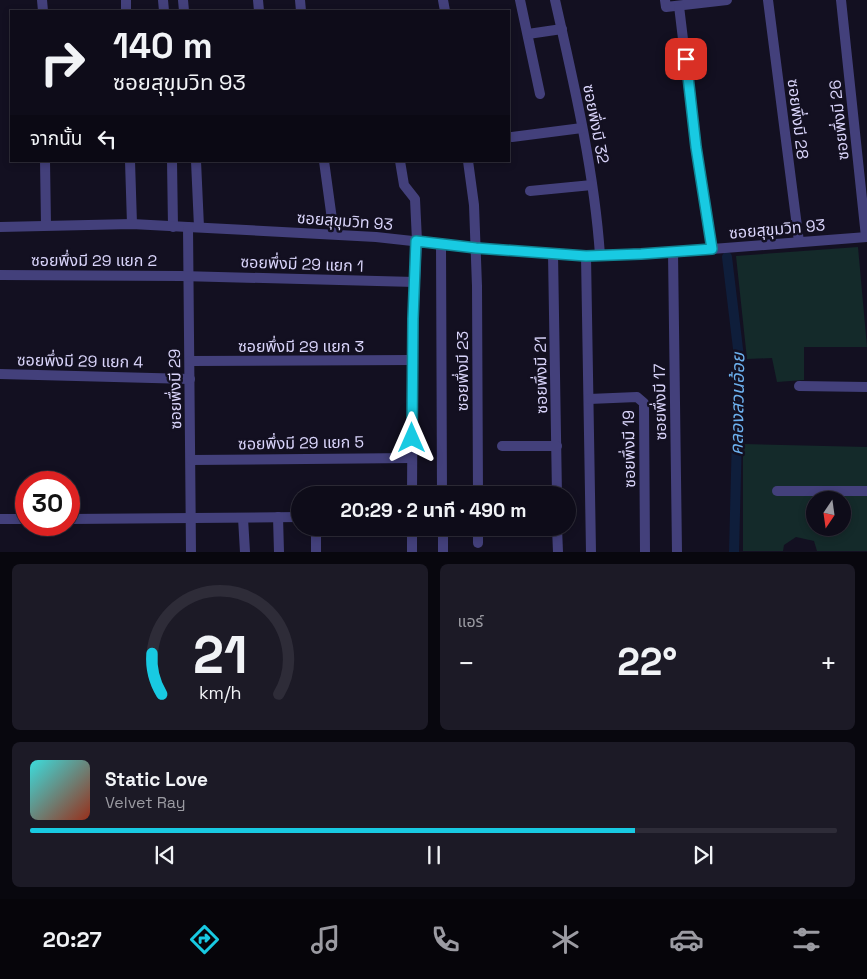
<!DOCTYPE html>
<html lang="th">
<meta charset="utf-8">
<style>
body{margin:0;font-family:"Space Grotesk","Noto Sans Thai",sans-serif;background:#1c1a26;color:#f1f3f6;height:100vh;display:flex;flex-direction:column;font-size:19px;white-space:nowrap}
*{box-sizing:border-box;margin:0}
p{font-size:16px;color:#9b9ba2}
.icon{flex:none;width:28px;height:28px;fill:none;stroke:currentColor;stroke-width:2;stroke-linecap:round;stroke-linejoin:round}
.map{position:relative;height:552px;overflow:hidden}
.drawer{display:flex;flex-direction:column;gap:12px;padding:12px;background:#08070e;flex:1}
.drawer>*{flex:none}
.banner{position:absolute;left:10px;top:10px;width:500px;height:152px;border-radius:0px;box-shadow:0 2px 8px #0003,0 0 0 1px #2e2c38;background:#0e0c19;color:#f1f3f6;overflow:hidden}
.needle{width:32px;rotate:193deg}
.controls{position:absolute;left:806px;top:491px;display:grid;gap:10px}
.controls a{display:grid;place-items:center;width:45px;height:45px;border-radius:50%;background:#0e0c19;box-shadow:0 2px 8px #0003,0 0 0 1px #2e2c38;font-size:25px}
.speed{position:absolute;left:15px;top:471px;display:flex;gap:10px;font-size:25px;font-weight:700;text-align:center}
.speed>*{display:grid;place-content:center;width:65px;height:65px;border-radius:50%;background:#0e0c19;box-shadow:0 2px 8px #0003,0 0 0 1px #2e2c38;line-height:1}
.speed .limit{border:8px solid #d22;background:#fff;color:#111}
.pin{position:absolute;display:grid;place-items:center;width:42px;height:42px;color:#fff;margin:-21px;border-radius:10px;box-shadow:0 2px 8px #0006}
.me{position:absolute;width:55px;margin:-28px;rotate:0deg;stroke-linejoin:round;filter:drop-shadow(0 0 4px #0008)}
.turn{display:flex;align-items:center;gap:18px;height:105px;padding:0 20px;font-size:22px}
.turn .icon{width:65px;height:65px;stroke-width:2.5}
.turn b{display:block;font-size:35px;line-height:42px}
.then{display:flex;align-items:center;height:48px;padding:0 20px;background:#0003;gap:10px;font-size:19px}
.big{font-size:38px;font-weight:700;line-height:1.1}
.drawer .card{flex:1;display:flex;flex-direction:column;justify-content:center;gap:8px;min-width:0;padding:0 18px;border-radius:8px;background:#1c1a26}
.drawer .dial{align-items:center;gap:0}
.dial svg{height:130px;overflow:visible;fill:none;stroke:#2e2c38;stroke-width:7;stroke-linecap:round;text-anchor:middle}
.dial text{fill:#f1f3f6;stroke:none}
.song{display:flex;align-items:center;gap:15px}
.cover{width:60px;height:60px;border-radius:8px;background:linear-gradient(135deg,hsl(180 70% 55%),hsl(10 70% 35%))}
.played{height:5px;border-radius:2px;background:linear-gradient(90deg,#18cae2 75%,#2e2c38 75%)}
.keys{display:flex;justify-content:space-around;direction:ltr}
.heat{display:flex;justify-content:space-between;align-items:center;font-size:28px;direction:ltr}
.drawer .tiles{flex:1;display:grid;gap:12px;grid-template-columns:1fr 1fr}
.card:last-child{grid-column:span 2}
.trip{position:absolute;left:291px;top:486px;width:285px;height:50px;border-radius:25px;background:#0e0c19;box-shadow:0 2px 8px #0003,0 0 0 1px #2e2c38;font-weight:700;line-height:50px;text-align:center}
.menu{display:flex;height:80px;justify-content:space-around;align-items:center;background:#06050a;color:#9b9ba2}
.menu .icon{width:35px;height:35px}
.menu .on{color:#18cae2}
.menu b{font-size:22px;color:#f1f3f6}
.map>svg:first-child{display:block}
</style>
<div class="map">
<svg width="867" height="552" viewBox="0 0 867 552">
<rect width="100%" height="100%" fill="#131021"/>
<g fill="#142a2a" fill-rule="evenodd">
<polygon points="858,247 867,347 804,347 804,380 777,382 772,358 747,359 736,256"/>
<path d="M743 444 867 447V551H817L814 541 796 537 784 545 783 551H743ZM815 500H842V528H815Z"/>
</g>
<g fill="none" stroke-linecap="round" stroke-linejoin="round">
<polyline stroke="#0f1e3b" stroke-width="10" points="727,257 739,357 734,552"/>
<g stroke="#43407b" stroke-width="10">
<polyline points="42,0 43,11"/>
<polyline points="126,0 126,11"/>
<polyline points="163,0 164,11"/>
<polyline points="183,0 184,11"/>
<polyline points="258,0 259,11"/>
<polyline points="300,0 301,11"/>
<polyline points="443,0 445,11"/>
<polyline points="520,0 540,94"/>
<path d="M555 0C574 84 594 169 600 255"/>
<polyline points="665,0 666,7 727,0"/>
<polyline points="768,0 799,242"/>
<polyline points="841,0 866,237"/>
<polyline points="679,6 696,147 712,249"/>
<polyline points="528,34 562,29"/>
<polyline points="512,137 582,128"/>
<polyline points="45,161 46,225"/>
<polyline points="130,161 132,224"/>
<polyline points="172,161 173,227"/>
<polyline points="196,161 199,227"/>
<polyline points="324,161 334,234"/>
<polyline points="400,161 404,185 415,199 417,241 413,319 412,495"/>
<polyline points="468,161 474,205 477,286 478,495"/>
<polyline points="530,191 592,185"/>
<polyline points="0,227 132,224 188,227 376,237 476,248 586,256 673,252 867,237"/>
<polyline points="188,227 191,552"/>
<polyline points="441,244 442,495"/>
<polyline points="673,252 677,552"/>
<polyline points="553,254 557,495"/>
<polyline points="586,256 591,552"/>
<polyline points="0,275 181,276 415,282"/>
<polyline points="190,361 412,360"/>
<polyline points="0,374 190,379"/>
<polyline points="799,386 867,387"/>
<polyline points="589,399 637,397 644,403 645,552"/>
<polyline points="502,446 557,446"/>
<polyline points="191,460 412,458"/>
<polyline points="777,491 867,491"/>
<polyline points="278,517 279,552"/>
<polyline points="243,518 245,552"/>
<polyline points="0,519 26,519"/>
<polyline points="69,519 300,517"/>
<polyline points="316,528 316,552"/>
<polyline points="412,528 412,552"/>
<polyline points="443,528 443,552"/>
<polyline points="478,528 478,543"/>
<polyline points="557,528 558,552"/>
</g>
</g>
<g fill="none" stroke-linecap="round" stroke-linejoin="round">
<g stroke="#108393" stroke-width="12">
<polyline id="route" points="412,438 413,319 416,241 476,248 586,256 641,254 712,249 696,147 686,59"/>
</g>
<use href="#route" stroke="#18cae2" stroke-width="9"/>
</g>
<g text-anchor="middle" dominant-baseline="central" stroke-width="5" stroke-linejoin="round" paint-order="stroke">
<g font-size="16" fill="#d9d4fa" stroke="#131021">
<text transform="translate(798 119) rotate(83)">ซอยพึ่งมี 28</text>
<text transform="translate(839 120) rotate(-96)">ซอยพึ่งมี 26</text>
<text transform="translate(596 124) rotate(79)">ซอยพึ่งมี 32</text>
<text transform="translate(345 221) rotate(4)">ซอยสุขุมวิท 93</text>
<text transform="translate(777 229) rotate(-5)">ซอยสุขุมวิท 93</text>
<text x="94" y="260">ซอยพึ่งมี 29 แยก 2</text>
<text transform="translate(302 264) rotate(2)">ซอยพึ่งมี 29 แยก 1</text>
<text x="301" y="346">ซอยพึ่งมี 29 แยก 3</text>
<text transform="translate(80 361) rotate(1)">ซอยพึ่งมี 29 แยก 4</text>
<text transform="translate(462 371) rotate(-90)">ซอยพึ่งมี 23</text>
<text transform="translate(541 375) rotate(-91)">ซอยพึ่งมี 21</text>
<text transform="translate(175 389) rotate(-91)">ซอยพึ่งมี 29</text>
<text transform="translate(660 402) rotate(-91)">ซอยพึ่งมี 17</text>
<text transform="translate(301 443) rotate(-1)">ซอยพึ่งมี 29 แยก 5</text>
<text transform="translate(629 449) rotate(-91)">ซอยพึ่งมี 19</text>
</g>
<g font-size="18" font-style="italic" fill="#6db1ef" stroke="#131021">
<text transform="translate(737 404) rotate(-89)">คลองสวนอ้อย</text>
</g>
</g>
</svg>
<div class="controls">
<a><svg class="needle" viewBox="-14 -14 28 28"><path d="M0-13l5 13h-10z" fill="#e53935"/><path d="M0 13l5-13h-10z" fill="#9b9ba2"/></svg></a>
</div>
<div class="speed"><div class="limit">30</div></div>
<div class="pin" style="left:686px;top:59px;background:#d93025"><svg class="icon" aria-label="arrive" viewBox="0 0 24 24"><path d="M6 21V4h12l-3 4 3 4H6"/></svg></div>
<svg class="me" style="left:412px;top:438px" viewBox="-20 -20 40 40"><path d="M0-17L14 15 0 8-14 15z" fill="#18cae2" stroke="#fff" stroke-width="4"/></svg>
<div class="trip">20:29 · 2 นาที · 490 m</div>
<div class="banner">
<div class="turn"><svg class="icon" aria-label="right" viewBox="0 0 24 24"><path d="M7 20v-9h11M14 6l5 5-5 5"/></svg><div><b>140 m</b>ซอยสุขุมวิท 93</div></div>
<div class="then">จากนั้น<svg class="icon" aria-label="left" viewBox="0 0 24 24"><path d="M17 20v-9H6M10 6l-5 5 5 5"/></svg></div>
</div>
</div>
<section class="drawer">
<div class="tiles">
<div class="card dial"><svg viewBox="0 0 100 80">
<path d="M14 69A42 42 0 1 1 86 69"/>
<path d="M14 69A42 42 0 0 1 8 44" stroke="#18cae2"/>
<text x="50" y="56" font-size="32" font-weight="700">21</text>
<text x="50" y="72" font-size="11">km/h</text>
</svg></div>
<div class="card"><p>แอร์</p>
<div class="heat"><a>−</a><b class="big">22°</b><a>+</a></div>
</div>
<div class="card">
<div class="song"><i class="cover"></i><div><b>Static Love</b><p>Velvet Ray</p></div></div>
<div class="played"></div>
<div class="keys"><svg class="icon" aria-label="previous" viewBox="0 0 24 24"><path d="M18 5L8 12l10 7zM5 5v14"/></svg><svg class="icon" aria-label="pause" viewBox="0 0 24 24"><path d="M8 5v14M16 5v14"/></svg><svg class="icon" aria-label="next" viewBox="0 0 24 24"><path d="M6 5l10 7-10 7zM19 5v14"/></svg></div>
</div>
</div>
</section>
<nav class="menu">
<b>20:27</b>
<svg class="icon on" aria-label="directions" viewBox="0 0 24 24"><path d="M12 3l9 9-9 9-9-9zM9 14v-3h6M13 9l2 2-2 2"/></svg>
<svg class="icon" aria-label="music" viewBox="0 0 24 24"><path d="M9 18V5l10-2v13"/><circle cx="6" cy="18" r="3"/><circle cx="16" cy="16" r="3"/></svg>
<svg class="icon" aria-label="phone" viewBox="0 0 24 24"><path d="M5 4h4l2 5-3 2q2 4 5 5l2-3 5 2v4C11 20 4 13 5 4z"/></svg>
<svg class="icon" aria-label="climate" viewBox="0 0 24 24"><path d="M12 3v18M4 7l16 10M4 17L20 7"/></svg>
<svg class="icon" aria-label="car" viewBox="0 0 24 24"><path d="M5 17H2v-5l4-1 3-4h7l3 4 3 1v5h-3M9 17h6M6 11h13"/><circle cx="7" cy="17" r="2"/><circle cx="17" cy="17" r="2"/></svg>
<svg class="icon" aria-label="filters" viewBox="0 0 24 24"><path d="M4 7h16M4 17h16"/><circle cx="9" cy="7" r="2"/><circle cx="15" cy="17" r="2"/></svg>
</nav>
